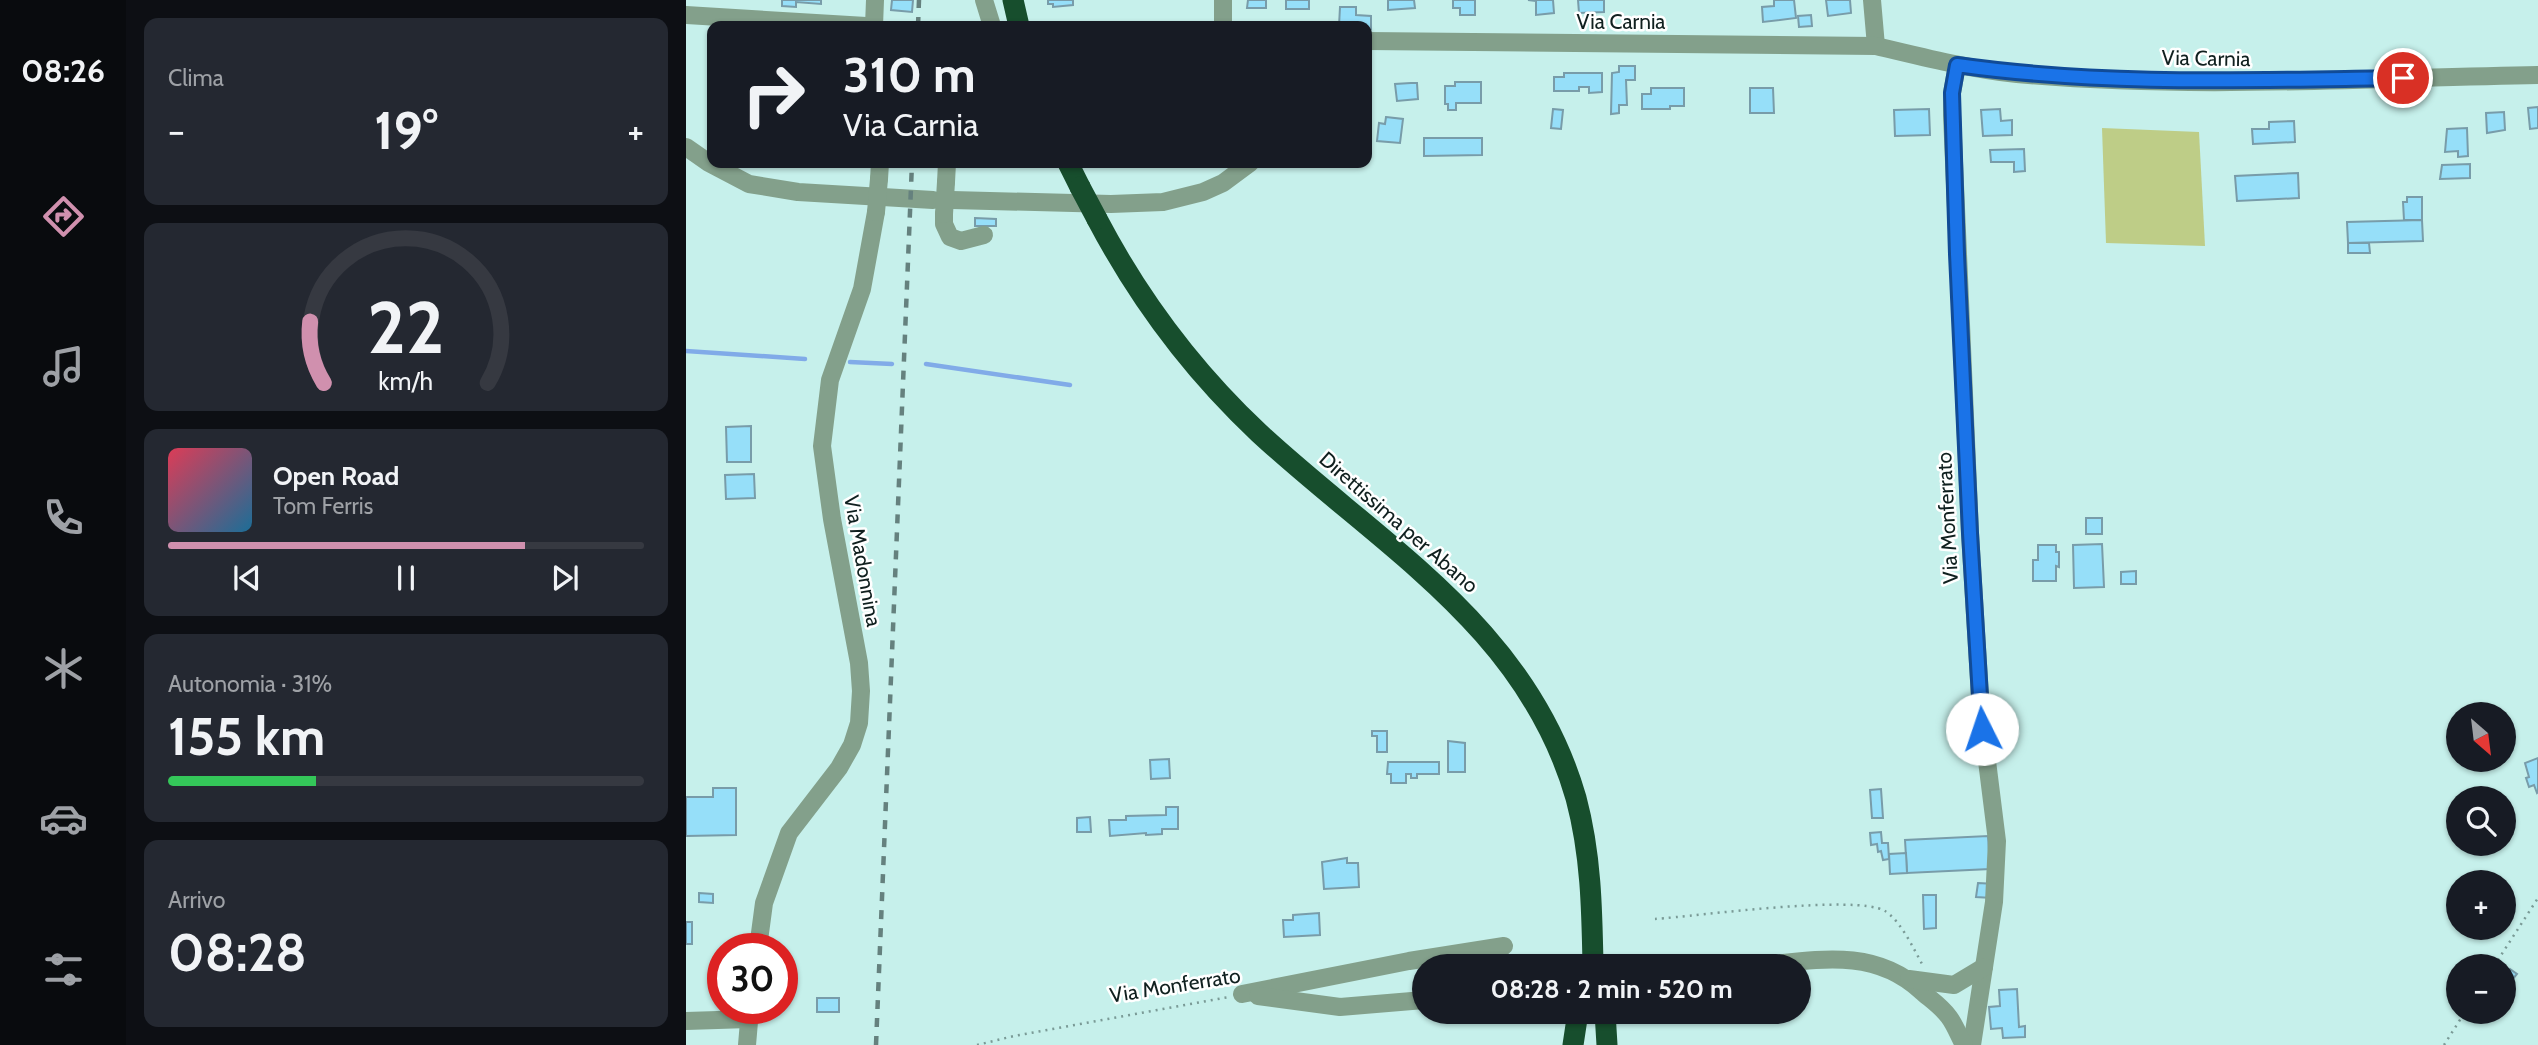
<!DOCTYPE html>
<html lang="it">
<meta charset="utf-8">
<style>
body{margin:0;font-family:Cabin,sans-serif;background:#242831;color:#f1f3f6;height:100vh;display:flex;flex-direction:column;font-size:26px;white-space:nowrap}
*{box-sizing:border-box;margin:0}
p{font-size:23px;color:#9ea1a6}
.icon{flex:none;width:38px;height:38px;fill:none;stroke:currentColor;stroke-width:2;stroke-linecap:round;stroke-linejoin:round}
.map{position:relative;flex:1;overflow:hidden}
.side{display:flex;flex-direction:column;gap:18px;padding:18px;background:#0d0f14;width:560px}
.side>*{flex:none}
.guide{position:absolute;left:21px;top:21px;width:665px;height:147px;border-radius:14px;box-shadow:0 2px 5px #0004;background:#171b24;color:#f1f3f6;overflow:hidden}
.needle{width:46px;rotate:152deg}
.buttons{position:absolute;left:1760px;top:702px;display:grid;gap:14px}
.buttons a{display:grid;place-items:center;width:70px;height:70px;border-radius:50%;background:#171b24;box-shadow:0 2px 5px #0004;font-size:35px}
.speed{position:absolute;left:21px;top:933px;display:flex;gap:14px;font-size:35px;font-weight:700;text-align:center}
.speed>*{display:grid;place-content:center;width:91px;height:91px;border-radius:50%;background:#171b24;box-shadow:0 2px 5px #0004;line-height:1}
.speed .limit{border:10px solid #d22;background:#fff;color:#111}
.pin{position:absolute;display:grid;place-items:center;width:60px;height:60px;color:#fff;margin:-30px;border:4px solid #fff;border-radius:50%;box-shadow:0 2px 7px #0007}
.me{position:absolute;width:77px;margin:-38px;rotate:356deg;stroke-linejoin:round;filter:drop-shadow(0 0 5px #0008)}
.turn{display:flex;align-items:center;gap:24px;height:147px;padding:0 21px;font-size:32px}
.turn .icon{width:91px;height:91px;stroke-width:2.5}
.turn b{display:block;font-size:49px;line-height:60px}
.big{font-size:52px;font-weight:800;line-height:1.1}
.side .card{flex:1;display:flex;flex-direction:column;justify-content:center;gap:10px;min-width:0;padding:0 24px;border-radius:14px;background:#242831}
.side .dial{align-items:center;gap:0}
.dial svg{height:182px;overflow:visible;fill:none;stroke:#363941;stroke-width:7;stroke-linecap:round;text-anchor:middle}
.dial text{fill:#f1f3f6;stroke:none}
.song{display:flex;align-items:center;gap:21px}
.cover{width:84px;height:84px;border-radius:10px;background:linear-gradient(135deg,hsl(350 70% 55%),hsl(200 70% 35%))}
.played{height:7px;border-radius:4px;background:linear-gradient(90deg,#d090ae 75%,#363941 75%)}
.keys{display:flex;justify-content:space-around;direction:ltr}
.heat{display:flex;justify-content:space-between;align-items:center;font-size:38px;direction:ltr}
.charge{height:10px;border-radius:5px;background:linear-gradient(90deg,#34c759 31%,#363941 0)}
.trip{position:absolute;left:726px;top:954px;width:399px;height:70px;border-radius:35px;background:#171b24;box-shadow:0 2px 5px #0004;font-weight:800;line-height:70px;text-align:center}
main{display:flex;flex:1;min-height:0}
.menu{display:flex;flex-direction:column;width:126px;justify-content:space-around;align-items:center;background:#090b0e;color:#9ea1a6}
.menu .icon{width:49px;height:49px}
.menu .selected{color:#d090ae}
.menu b{font-size:32px;color:#f1f3f6}
.map>svg:first-child{display:block}
</style>
<main>
<nav class="menu">
<b>08:26</b>
<svg class="icon selected" aria-label="directions" viewBox="0 0 24 24"><path d="M12 3l9 9-9 9-9-9zM9 14v-3h6M13 9l2 2-2 2"/></svg>
<svg class="icon" aria-label="music" viewBox="0 0 24 24"><path d="M9 18V5l10-2v13"/><circle cx="6" cy="18" r="3"/><circle cx="16" cy="16" r="3"/></svg>
<svg class="icon" aria-label="phone" viewBox="0 0 24 24"><path d="M5 4h4l2 5-3 2q2 4 5 5l2-3 5 2v4C11 20 4 13 5 4z"/></svg>
<svg class="icon" aria-label="climate" viewBox="0 0 24 24"><path d="M12 3v18M4 7l16 10M4 17L20 7"/></svg>
<svg class="icon" aria-label="car" viewBox="0 0 24 24"><path d="M5 17H2v-5l4-1 3-4h7l3 4 3 1v5h-3M9 17h6M6 11h13"/><circle cx="7" cy="17" r="2"/><circle cx="17" cy="17" r="2"/></svg>
<svg class="icon" aria-label="filters" viewBox="0 0 24 24"><path d="M4 7h16M4 17h16"/><circle cx="9" cy="7" r="2"/><circle cx="15" cy="17" r="2"/></svg>
</nav>
<section class="side">
<div class="card"><p>Clima</p>
<div class="heat"><a>−</a><b class="big">19°</b><a>+</a></div>
</div>
<div class="card dial"><svg viewBox="0 0 100 80">
<path d="M14 69A42 42 0 1 1 86 69"/>
<path d="M14 69A42 42 0 0 1 8 42" stroke="#d090ae"/>
<text x="50" y="56" font-size="32" font-weight="700">22</text>
<text x="50" y="72" font-size="11">km/h</text>
</svg></div>
<div class="card">
<div class="song"><i class="cover"></i><div><b>Open Road</b><p>Tom Ferris</p></div></div>
<div class="played"></div>
<div class="keys"><svg class="icon" aria-label="previous" viewBox="0 0 24 24"><path d="M18 5L8 12l10 7zM5 5v14"/></svg><svg class="icon" aria-label="pause" viewBox="0 0 24 24"><path d="M8 5v14M16 5v14"/></svg><svg class="icon" aria-label="next" viewBox="0 0 24 24"><path d="M6 5l10 7-10 7zM19 5v14"/></svg></div>
</div>
<div class="card"><p>Autonomia · 31%</p><b class="big">155 km</b><div class="charge"></div></div>
<div class="card"><p>Arrivo</p><b class="big">08:28</b></div>
</section>
<div class="map">
<svg width="1852" height="1045" viewBox="0 0 1852 1045">
<rect width="100%" height="100%" fill="#c6f0eb"/>
<polygon fill="#becd87" points="1416,128 1513,132 1519,246 1420,243"/>
<g fill="none" stroke-linecap="round" stroke-linejoin="round">
<g stroke="#81abe8" stroke-width="4.5">
<polyline points="0,351 119,359"/>
<polyline points="164,362 206,364"/>
<polyline points="240,364 384,385"/>
</g>
</g>
<g fill="#96dff9" stroke="#789ca9" stroke-width="2">
<polygon points="96,0 135,0 135,4 110,2 110,7 96,6"/>
<polygon points="206,0 227,0 226,12 205,10"/>
<polygon points="362,0 387,0 387,5 367,7 367,4 362,4"/>
<polygon points="562,0 580,0 580,8 561,8"/>
<rect x="600" y="0" width="23" height="9"/>
<polygon points="702,0 728,0 729,8 702,10"/>
<polygon points="767,0 789,0 789,15 774,15 774,8 767,8"/>
<polygon points="842,0 867,0 868,13 850,15 850,1"/>
<polygon points="892,0 918,0 918,12 893,13"/>
<polygon points="1088,0 1108,0 1110,18 1077,22 1076,7 1088,6"/>
<polygon points="1140,0 1164,0 1165,13 1142,16"/>
<polygon points="654,7 670,7 670,15 685,16 685,29 681,29 681,26 653,26"/>
<polygon points="1125,15 1126,26 1113,27 1112,16"/>
<polygon points="933,66 949,66 949,80 940,80 941,105 933,105 933,113 925,114 926,73 933,72"/>
<polygon points="878,73 916,73 916,92 903,93 903,87 893,87 893,91 868,91 868,77 878,77"/>
<polygon points="769,82 795,82 795,103 770,103 770,110 762,110 762,104 759,104 759,86 769,86"/>
<polygon points="725,83 731,83 732,99 711,101 709,84"/>
<polygon points="965,88 998,88 998,106 984,106 984,109 956,109 956,94 965,94"/>
<polygon points="1064,88 1087,88 1088,113 1064,113"/>
<polygon points="1852,107 1852,128 1844,129 1842,108"/>
<polygon points="867,109 877,110 875,129 865,128"/>
<polygon points="1243,109 1244,135 1209,136 1208,110"/>
<polygon points="1314,109 1315,121 1326,120 1326,135 1297,136 1295,110"/>
<polygon points="1818,112 1819,130 1801,133 1800,113"/>
<polygon points="700,117 717,119 714,143 691,141 693,123 699,124"/>
<polygon points="1608,121 1609,142 1567,144 1566,129 1583,129 1583,122"/>
<polygon points="1781,128 1782,156 1772,157 1772,151 1759,152 1761,129"/>
<polygon points="738,138 796,138 796,155 738,156"/>
<polygon points="1338,149 1339,171 1328,172 1328,162 1305,162 1304,150"/>
<polygon points="1784,164 1784,178 1754,179 1756,165"/>
<polygon points="1612,173 1613,198 1551,201 1549,176"/>
<polygon points="1721,197 1736,197 1736,220 1718,220 1717,202 1721,202"/>
<polygon points="289,218 310,219 310,226 289,226"/>
<polygon points="1736,220 1737,241 1662,243 1661,222"/>
<polygon points="1662,243 1683,243 1684,253 1662,253"/>
<polygon points="65,426 65,462 41,462 40,427"/>
<polygon points="68,474 69,498 40,499 39,475"/>
<rect x="1400" y="518" width="16" height="16"/>
<polygon points="1416,544 1418,587 1388,588 1387,545"/>
<polygon points="1352,545 1370,545 1370,552 1373,552 1373,567 1370,566 1370,581 1347,581 1347,560 1352,560"/>
<polygon points="1450,571 1450,584 1435,584 1435,572"/>
<polygon points="686,731 701,731 701,752 691,752 691,736 686,736"/>
<polygon points="762,741 779,743 779,772 762,772"/>
<polygon points="1852,758 1852,792 1851,793 1848,785 1843,787 1840,778 1843,777 1839,763"/>
<polygon points="483,759 484,778 465,779 464,760"/>
<polygon points="702,762 753,762 753,774 731,774 731,778 725,778 725,774 720,774 720,783 705,783 705,774 701,774"/>
<polygon points="27,788 50,788 50,835 0,836 0,797 27,797"/>
<polygon points="1195,789 1197,818 1186,818 1184,790"/>
<polygon points="480,807 492,807 492,829 476,829 476,834 460,835 460,833 424,836 423,820 440,820 440,816 480,815"/>
<polygon points="404,817 405,832 391,832 391,818"/>
<polygon points="1195,832 1196,843 1202,843 1203,859 1197,860 1195,851 1192,852 1191,844 1185,845 1184,833"/>
<polygon points="1302,836 1304,869 1221,873 1219,840"/>
<polygon points="1220,853 1221,873 1204,874 1203,854"/>
<polygon points="661,858 661,863 672,863 673,887 638,889 636,862"/>
<polygon points="1292,883 1309,884 1306,898 1290,897"/>
<polygon points="13,893 27,894 27,903 13,902"/>
<polygon points="1237,895 1250,895 1250,928 1238,929"/>
<polygon points="633,913 634,935 598,937 597,920 607,920 607,915"/>
<rect x="0" y="922" width="6" height="22"/>
<polygon points="1824,969 1831,974 1818,990 1818,976"/>
<polygon points="1331,989 1333,1027 1339,1026 1339,1037 1317,1038 1316,1028 1305,1029 1303,1007 1314,1006 1313,990"/>
<rect x="131" y="998" width="22" height="14"/>
</g>
<g fill="none" stroke-linecap="round" stroke-linejoin="round">
<g stroke="#7a9a96" stroke-width="2.5" stroke-dasharray="2 5" stroke-linecap="butt">
<path d="M969 919C1012 916 1170 894 1199 911 1214 920 1228 949 1236 964"/>
<polyline points="1808,966 1852,898"/>
<polyline points="291,1045 328,1036 543,997"/>
<polyline points="1758,1045 1779,1012"/>
</g>
<g stroke="#83a08b" stroke-width="18">
<polyline points="298,0 306,26"/>
<polyline points="537,0 537,26"/>
<polyline points="1186,0 1190,46"/>
<polyline points="0,15 180,26"/>
<polyline points="188,26 189,0"/>
<path d="M681 41 1190 46C1237 57 1283 69 1331 74 1501 90 1681 78 1852 75"/>
<polyline points="1271,65 1266,93 1266,115 1284,533 1295,713 1311,841 1308,902 1286,1045"/>
<polyline points="0,147 23,163 63,184 112,192 247,200"/>
<polyline points="193,179 194,163"/>
<polyline points="260,182 261,163"/>
<polyline points="266,200 425,204 477,202 517,192 537,183 564,163"/>
<polyline points="258,214 258,224 264,237 275,241 298,235"/>
<polyline points="72,948 78,903 103,833 153,768 166,745 173,723 175,691 173,663 146,519 136,446 144,380 176,289 190,212"/>
<path d="M1071 966C1130 960 1188 947 1235 991 1244 999 1255 1006 1263 1017 1269 1025 1273 1036 1278 1045"/>
<polyline points="1223,979 1268,985 1298,967"/>
<polyline points="556,994 723,961 818,946"/>
<polyline points="572,996 654,1007 738,1000"/>
<polyline points="0,1021 63,1019"/>
<polyline points="61,1045 64,1010"/>
</g>
<g stroke="#174e2d" stroke-width="21">
<polyline points="327,0 333,26"/>
<polyline points="382,163 394,187"/>
<path d="M411 219C453 299 507 371 573 433 695 546 841 627 890 798 905 854 906 909 907 966"/>
<polyline points="919,1012 921,1045"/>
<polyline points="887,1045 892,1012"/>
</g>
<g stroke="#65817e" stroke-width="4.5" stroke-dasharray="9 9" stroke-linecap="butt">
<polyline points="232,26 233,0"/>
<polyline points="190,1045 226,163"/>
</g>
<g stroke="#83a08b" stroke-width="18">
<polyline points="190,212 193,179"/>
<polyline points="258,214 260,182"/>
</g>
<polyline stroke="#174e2d" stroke-width="21" points="394,187 411,219"/>
</g>
<g fill="none" stroke-linecap="round" stroke-linejoin="round">
<g stroke="#114b97" stroke-width="18">
<path id="route" d="M1296 729 1284 533 1271 254 1266 93 1271 65C1419 86 1568 80 1717 78"/>
</g>
<use href="#route" stroke="#1a73e8" stroke-width="12"/>
</g>
<g text-anchor="middle" dominant-baseline="central" stroke-width="5" stroke-linejoin="round" paint-order="stroke">
<g font-size="21" fill="#10201f" stroke="#fff">
<text x="935" y="21">Via Carnia</text>
<text transform="translate(1520 58) rotate(1)">Via Carnia</text>
<text transform="translate(1261 518) rotate(-93)">Via Monferrato</text>
<text transform="translate(713 522) rotate(41)">Direttissima per Abano</text>
<text transform="translate(177 561) rotate(80)">Via Madonnina</text>
<text transform="translate(489 985) rotate(-9)">Via Monferrato</text>
</g>
</g>
</svg>
<div class="buttons">
<a><svg class="needle" viewBox="-14 -14 28 28"><path d="M0-13l5 13h-10z" fill="#e53935"/><path d="M0 13l5-13h-10z" fill="#9ea1a6"/></svg></a>
<a><svg class="icon" aria-label="search" viewBox="0 0 24 24"><circle cx="10" cy="10" r="6"/><path d="M15 15l6 6"/></svg></a>
<a>+</a>
<a>−</a>
</div>
<div class="speed"><div class="limit">30</div></div>
<div class="pin" style="left:1717px;top:78px;background:#d93025"><svg class="icon" aria-label="arrive" viewBox="0 0 24 24"><path d="M6 21V4h12l-3 4 3 4H6"/></svg></div>
<svg class="me" style="left:1296px;top:729px" viewBox="-20 -20 40 40"><circle r="19" fill="#fff"/><path d="M0-13L10 11 0 6-10 11z" fill="#1a73e8"/></svg>
<div class="trip">08:28 · 2 min · 520 m</div>
<div class="guide">
<div class="turn"><svg class="icon" aria-label="right" viewBox="0 0 24 24"><path d="M7 20v-9h11M14 6l5 5-5 5"/></svg><div><b>310 m</b>Via Carnia</div></div>
</div>
</div>
</main>
